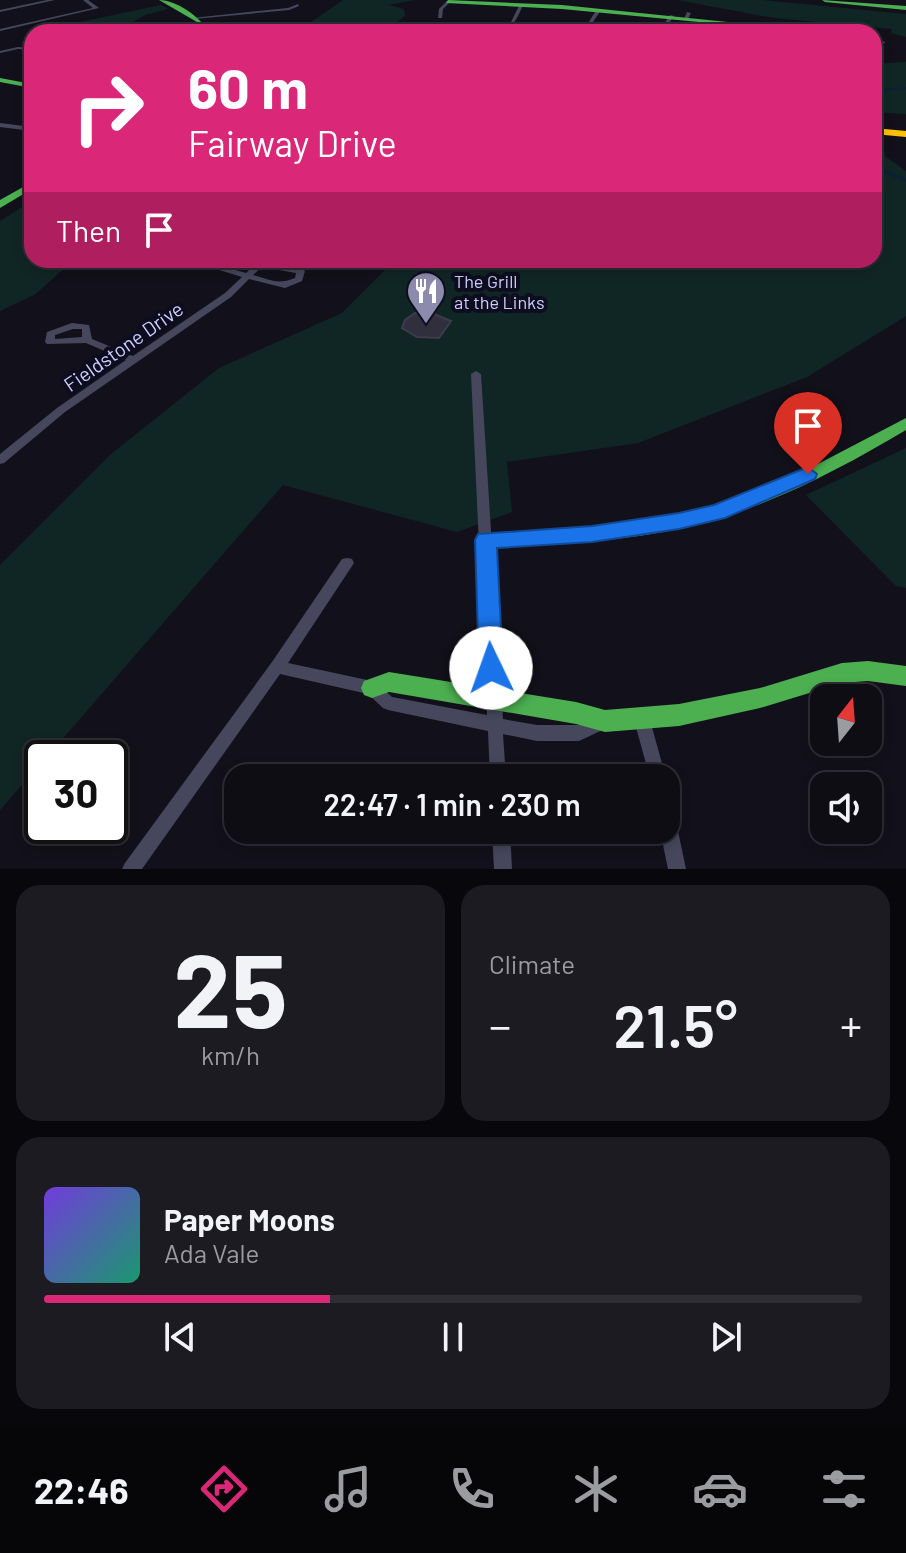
<!DOCTYPE html>
<meta charset="utf-8">
<style>
body{margin:0;font-family:Barlow,sans-serif;background:#1c1b22;color:#f1f3f6;height:100vh;display:flex;flex-direction:column;font-size:30px;white-space:nowrap}
*{box-sizing:border-box;margin:0}
p{font-size:26px;color:#9b9ca0}
.icon{flex:none;width:44px;height:44px;fill:none;stroke:currentColor;stroke-width:2;stroke-linecap:round;stroke-linejoin:round}
.map{position:relative;height:869px;overflow:hidden}
.sheet{display:flex;flex-direction:column;gap:16px;padding:16px;background:#08070b;flex:1}
.sheet>*{flex:none}
.hud{position:absolute;left:24px;top:24px;width:858px;height:244px;border-radius:24px;box-shadow:0 4px 12px #0003,0 0 0 2px #2e2d34;background:#db2777;color:#fff;overflow:hidden}
.needle{width:52px;rotate:17deg}
.controls{position:absolute;left:810px;top:684px;display:grid;gap:16px}
.controls a{display:grid;place-items:center;width:72px;height:72px;border-radius:16px;background:#0e0d14;box-shadow:0 4px 12px #0003,0 0 0 2px #2e2d34;font-size:40px}
.speed{position:absolute;left:24px;top:740px;display:flex;gap:16px;font-size:40px;font-weight:700;text-align:center}
.speed>*{display:grid;place-content:center;width:104px;height:104px;border-radius:50%;background:#0e0d14;box-shadow:0 4px 12px #0003,0 0 0 2px #2e2d34;line-height:1}
.speed .limit{border:4px solid #111;border-radius:12px;background:#fff;color:#111}
.pin{position:absolute;display:grid;place-items:center;width:68px;height:68px;color:#fff;margin:-82px -34px;border-radius:50% 50% 50% 0;rotate:-45deg;box-shadow:0 0 8px #0007}
.pin .icon{rotate:45deg}
.me{position:absolute;width:88px;margin:-44px;rotate:357deg;stroke-linejoin:round;filter:drop-shadow(0 0 6px #0008)}
.turn{display:flex;align-items:center;gap:28px;height:168px;padding:0 32px;font-size:36px}
.turn .icon{width:104px;height:104px;stroke-width:2.5}
.turn b{display:block;font-size:56px;line-height:68px}
.then{display:flex;align-items:center;height:76px;padding:0 32px;background:#0003;gap:16px;font-size:30px}
.big{font-size:60px;font-weight:600;line-height:1.1}
.sheet .card{flex:1;display:flex;flex-direction:column;justify-content:center;gap:12px;min-width:0;padding:0 28px;border-radius:24px;background:#1c1b22}
.sheet .dial{align-items:center;gap:0}
.dial b{font-size:104px;line-height:1}
.song{display:flex;align-items:center;gap:24px}
.cover{width:96px;height:96px;border-radius:12px;background:linear-gradient(135deg,hsl(260 70% 55%),hsl(160 70% 35%))}
.played{height:8px;border-radius:4px;background:linear-gradient(90deg,#db2777 35%,#2e2d34 35%)}
.keys{display:flex;justify-content:space-around;direction:ltr}
.heat{display:flex;justify-content:space-between;align-items:center;font-size:44px;direction:ltr}
.sheet .tiles{flex:1;display:grid;gap:16px;grid-template-columns:1fr 1fr}
.card:last-child{grid-column:span 2}
.trip{position:absolute;left:224px;top:764px;width:456px;height:80px;border-radius:24px;background:#0e0d14;box-shadow:0 4px 12px #0003,0 0 0 2px #2e2d34;font-weight:600;line-height:80px;text-align:center}
.menu{display:flex;height:128px;justify-content:space-around;align-items:center;background:#060508;color:#9b9ca0}
.menu .icon{width:56px;height:56px}
.menu .selected{color:#db2777}
.menu b{font-size:36px;color:#f1f3f6}
.map>svg:first-child{display:block}
</style>
<div class="map">
<svg width="906" height="869" viewBox="0 0 906 869">
<rect width="100%" height="100%" fill="#12111b"/>
<g fill="#102625">
<polygon points="343,0 414,0 389,5 404,9 405,16 392,26 394,31 297,32"/>
<polygon points="677,0 762,0 906,14 906,37 891,33 892,29 774,18"/>
<polygon points="161,5 168,9 145,15 133,22 108,23 69,32 33,32"/>
<polygon points="906,62 906,114 874,112 874,64"/>
<polygon points="874,136 879,137 886,157 906,171 906,316 807,377 638,443 507,462 512,512 457,532 283,485 46,758 42,758 42,762 0,810 0,565 111,454 219,368 342,313 384,271 390,260 874,260"/>
<polygon points="32,201 32,260 74,260 34,295 0,311 0,221"/>
<polygon points="906,448 906,588 896,586 806,495"/>
</g>
<g fill="none" stroke-linecap="round" stroke-linejoin="round">
<polyline stroke="#0b1f38" stroke-width="2" points="874,91 906,88"/>
<polyline stroke="#0b1f38" stroke-width="3" points="874,167 906,180"/>
</g>
<polygon fill="#302f3d" stroke="#3d3b4e" stroke-width="2" points="415,313 434,314 451,321 439,338 417,337 402,328 405,320"/>
<g fill="none" stroke-linecap="round" stroke-linejoin="round">
<g fill="#46475c" fill-rule="evenodd">
<polygon points="47,0 55,0 0,12 0,10"/>
<polygon points="83,0 88,0 99,8 0,31 0,29 93,8"/>
<polygon points="447,1 450,2 443,9 442,18 438,18 439,9"/>
<polygon points="298,4 299,6 289,10 194,19 192,18 288,8"/>
<path d="M520 4 523 5C516 21 512 31 493 32L511 22Z"/>
<polygon points="597,9 601,10 589,28 585,28"/>
<polygon points="687,12 691,13 688,19 684,19"/>
<polygon points="670,15 674,16 663,32 659,32"/>
<polygon points="260,26 264,27 258,32 253,32"/>
<polygon points="874,39 885,42 885,43 874,45 874,43 876,42 874,42"/>
<polygon points="18,47 32,48 32,50 18,49 0,53 0,51"/>
<polygon points="0,123 32,127 32,131 0,127"/>
<path d="M187 260H200L246 273 259 260H268L266 262 301 268 305 271 302 281 285 288 249 279 231 297 65 412 4 463 0 464V454L57 408 126 360 86 343 47 344 45 342 47 332 72 323 89 325 92 339 133 356 225 293 242 277ZM262 267 296 273 295 278C278 285 271 280 253 275ZM73 329H82V337L55 339V335Z"/>
<polygon points="476,371 481,374 503,719 537,725 579,725 604,715 609,717 612,722 609,727 579,741 537,741 503,734 506,778 490,778 488,731 388,710 383,708 368,694 280,674 142,869 122,869 125,863 272,662 342,559 347,558 352,559 354,563 288,663 372,681 377,683 392,697 487,715 471,374"/>
<polygon points="642,713 647,715 650,720 666,778 666,779 650,778 634,720 637,715"/>
<polygon points="666,808 672,811 675,817 686,869 668,869 660,830 666,830"/>
<polygon points="492,830 510,830 512,869 494,869"/>
</g>
<g fill="#4caf50" fill-rule="evenodd">
<path d="M159 0C177 0 200 17 209 32H203L197 22Z"/>
<polygon points="448,0 562,5 826,32 802,32 562,9 446,3"/>
<polygon points="822,0 906,6 906,10 825,2"/>
<polygon points="0,78 32,84 32,88 0,82"/>
<polygon points="32,182 32,189 0,208 0,200"/>
<path d="M906 418V430C837 471 766 508 688 527 622 542 553 544 486 547L479 545 477 540 479 535 486 533 613 525 663 518 716 506 795 476Z"/>
<polygon points="868,661 906,666 906,686 868,681 842,683 760,708 679,726 605,732 576,724 389,692 372,698 364,695 361,688 364,681 389,672 576,702 605,710 679,704 760,688 842,663"/>
</g>
<polygon fill="#ffc107" fill-rule="evenodd" points="874,128 906,131 906,137 874,134"/>
</g>
<polygon fill="#1a73e8" stroke="#114b97" stroke-width="2" points="808,467 817,474 815,479 725,518 679,529 592,542 497,548 503,668 500,676 491,679 483,676 479,668 475,540 478,534 592,526 679,513 714,505"/>
<defs>
<g id="restaurant-pin" transform="scale(2)"><path d="M0 17L-7.5 6A9.5 9.5 0 1 1 7.5 6Z" fill="#8c8bae" stroke="#0e0d1f"/><path d="M-5-6h1v4h1v-4h1v4h1v-4h1v5L-1.5 .5V6h-2V.5L-5-1ZM5-6V6H3V1.5H1.5Q1.5-4 5-6Z" fill="#fff"/></g>
</defs>
<g fill-rule="evenodd">
<use href="#restaurant-pin" x="426" y="291"/>
</g>
<g text-anchor="middle" dominant-baseline="central" stroke-width="8" stroke-linejoin="round" paint-order="stroke">
<g font-size="18" fill="#cecdfd" stroke="#0e0d1f" text-anchor="start">
<text x="454" y="281">The Grill<tspan x="454" dy="21">at the Links</tspan></text>
</g>
<g font-size="20" fill="#cecdfd" stroke="#0e0d1f">
<text transform="translate(123 346) rotate(-35)">Fieldstone Drive</text>
</g>
</g>
</svg>
<div class="controls">
<a><svg class="needle" viewBox="-14 -14 28 28"><path d="M0-13l5 13h-10z" fill="#e53935"/><path d="M0 13l5-13h-10z" fill="#9b9ca0"/></svg></a>
<a><svg class="icon" aria-label="sound" viewBox="0 0 24 24"><path d="M4 9h4l5-4v14l-5-4H4zM17 9q2 3 0 6"/></svg></a>
</div>
<div class="speed"><div class="limit">30</div></div>
<div class="pin" style="left:808px;top:474px;background:#d93025"><svg class="icon" aria-label="arrive" viewBox="0 0 24 24"><path d="M6 21V4h12l-3 4 3 4H6"/></svg></div>
<svg class="me" style="left:491px;top:668px" viewBox="-20 -20 40 40"><circle r="19" fill="#fff"/><path d="M0-13L10 11 0 6-10 11z" fill="#1a73e8"/></svg>
<div class="trip">22:47 · 1 min · 230 m</div>
<div class="hud">
<div class="turn"><svg class="icon" aria-label="right" viewBox="0 0 24 24"><path d="M7 20v-9h11M14 6l5 5-5 5"/></svg><div><b>60 m</b>Fairway Drive</div></div>
<div class="then">Then<svg class="icon" aria-label="arrive" viewBox="0 0 24 24"><path d="M6 21V4h12l-3 4 3 4H6"/></svg></div>
</div>
</div>
<section class="sheet">
<div class="tiles">
<div class="card dial"><b>25</b><p>km/h</p></div>
<div class="card"><p>Climate</p>
<div class="heat"><a>−</a><b class="big">21.5°</b><a>+</a></div>
</div>
<div class="card">
<div class="song"><i class="cover"></i><div><b>Paper Moons</b><p>Ada Vale</p></div></div>
<div class="played"></div>
<div class="keys"><svg class="icon" aria-label="previous" viewBox="0 0 24 24"><path d="M18 5L8 12l10 7zM5 5v14"/></svg><svg class="icon" aria-label="pause" viewBox="0 0 24 24"><path d="M8 5v14M16 5v14"/></svg><svg class="icon" aria-label="next" viewBox="0 0 24 24"><path d="M6 5l10 7-10 7zM19 5v14"/></svg></div>
</div>
</div>
</section>
<nav class="menu">
<b>22:46</b>
<svg class="icon selected" aria-label="directions" viewBox="0 0 24 24"><path d="M12 3l9 9-9 9-9-9zM9 14v-3h6M13 9l2 2-2 2"/></svg>
<svg class="icon" aria-label="music" viewBox="0 0 24 24"><path d="M9 18V5l10-2v13"/><circle cx="6" cy="18" r="3"/><circle cx="16" cy="16" r="3"/></svg>
<svg class="icon" aria-label="phone" viewBox="0 0 24 24"><path d="M5 4h4l2 5-3 2q2 4 5 5l2-3 5 2v4C11 20 4 13 5 4z"/></svg>
<svg class="icon" aria-label="climate" viewBox="0 0 24 24"><path d="M12 3v18M4 7l16 10M4 17L20 7"/></svg>
<svg class="icon" aria-label="car" viewBox="0 0 24 24"><path d="M5 17H2v-5l4-1 3-4h7l3 4 3 1v5h-3M9 17h6M6 11h13"/><circle cx="7" cy="17" r="2"/><circle cx="17" cy="17" r="2"/></svg>
<svg class="icon" aria-label="filters" viewBox="0 0 24 24"><path d="M4 7h16M4 17h16"/><circle cx="9" cy="7" r="2"/><circle cx="15" cy="17" r="2"/></svg>
</nav>
